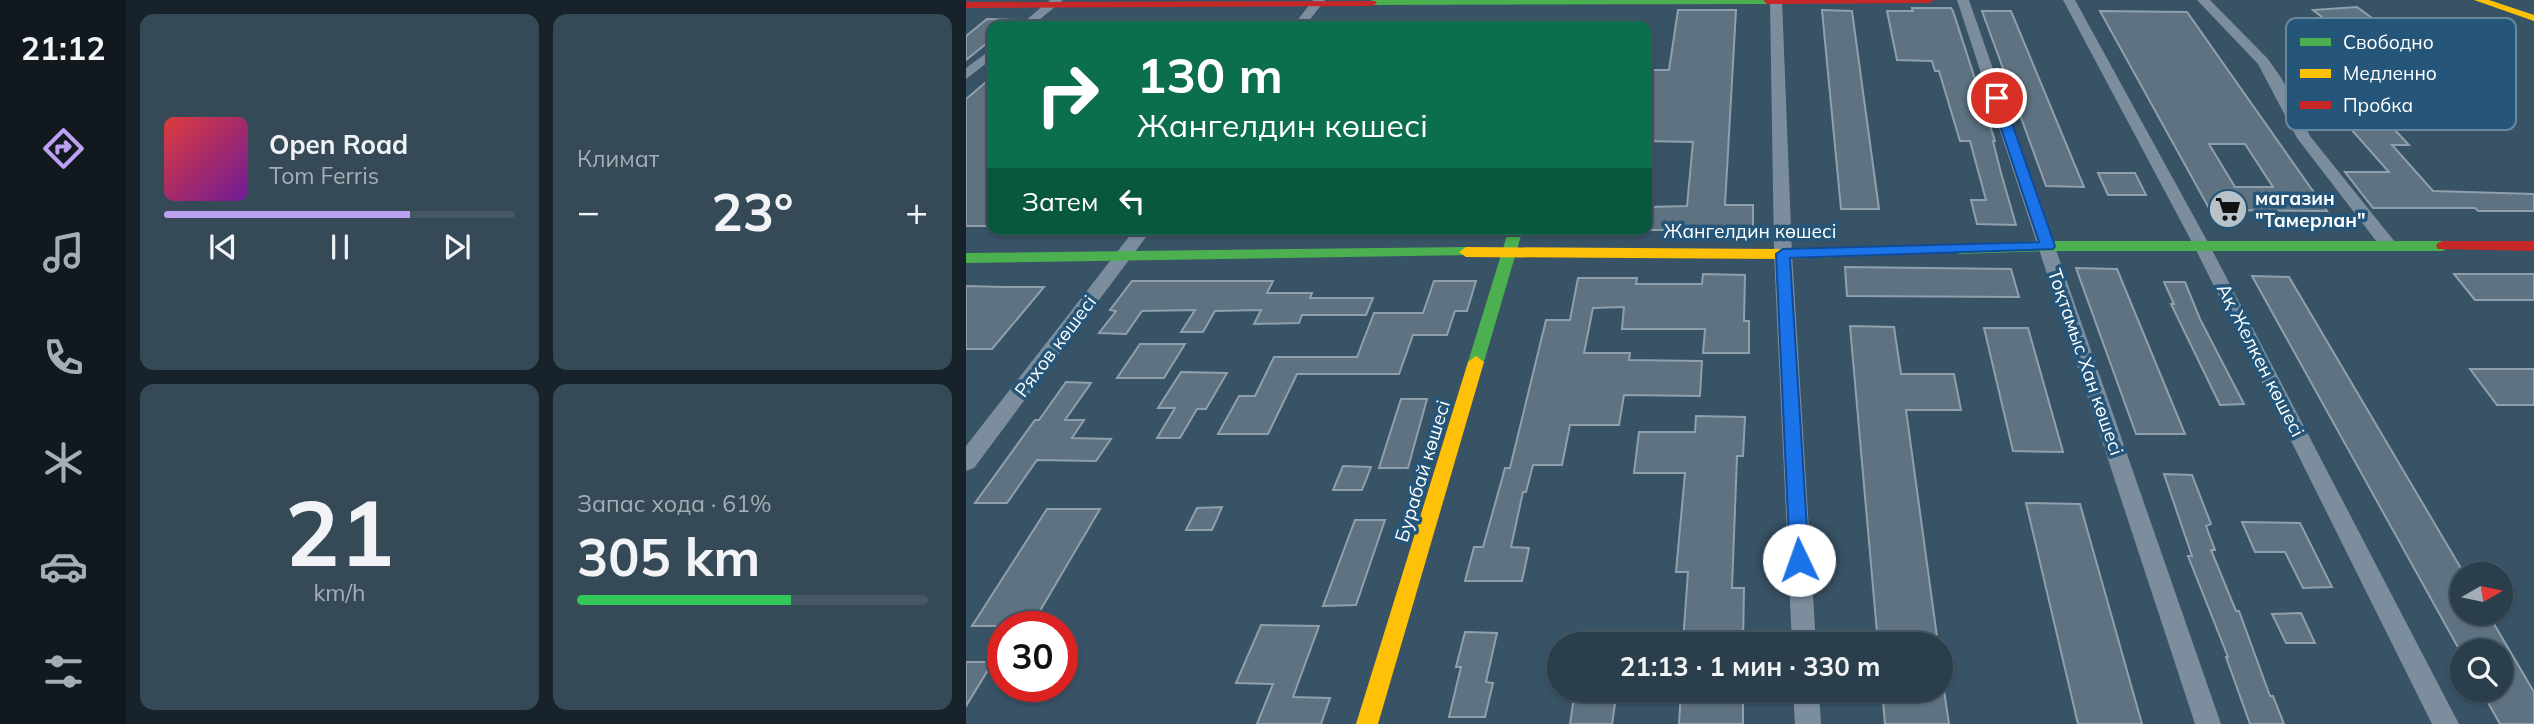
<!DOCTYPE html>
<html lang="ru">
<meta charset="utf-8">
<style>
body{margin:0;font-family:Mulish,sans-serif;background:#364956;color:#f1f3f6;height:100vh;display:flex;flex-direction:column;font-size:26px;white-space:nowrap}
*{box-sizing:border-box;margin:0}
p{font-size:23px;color:#a5aeb5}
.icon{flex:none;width:38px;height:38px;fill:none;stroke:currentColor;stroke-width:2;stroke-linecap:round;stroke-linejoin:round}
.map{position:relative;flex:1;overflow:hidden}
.sheet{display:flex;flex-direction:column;gap:14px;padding:14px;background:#17222a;width:840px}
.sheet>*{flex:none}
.guide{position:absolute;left:21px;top:21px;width:665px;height:214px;border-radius:14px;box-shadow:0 2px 5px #0004,0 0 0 2px #465764;background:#0b6e4f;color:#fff;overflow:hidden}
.needle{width:46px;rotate:81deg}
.controls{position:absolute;left:1484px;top:562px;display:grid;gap:14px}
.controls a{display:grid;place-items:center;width:63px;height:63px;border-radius:50%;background:#2a3e4c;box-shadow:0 2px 5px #0004,0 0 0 2px #465764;font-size:35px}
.speed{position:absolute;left:21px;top:611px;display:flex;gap:14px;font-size:35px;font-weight:700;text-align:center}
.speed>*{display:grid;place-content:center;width:91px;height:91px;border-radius:50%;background:#2a3e4c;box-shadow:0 2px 5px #0004,0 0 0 2px #465764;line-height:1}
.speed .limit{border:10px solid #d22;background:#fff;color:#111}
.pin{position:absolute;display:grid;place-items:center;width:60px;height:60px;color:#fff;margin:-30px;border:4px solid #fff;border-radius:50%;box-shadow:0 2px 7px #0007}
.me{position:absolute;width:77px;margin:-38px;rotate:357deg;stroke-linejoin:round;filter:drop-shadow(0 0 5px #0008)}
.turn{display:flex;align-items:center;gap:24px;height:147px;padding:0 35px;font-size:32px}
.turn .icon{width:91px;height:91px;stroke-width:2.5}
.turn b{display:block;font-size:49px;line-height:60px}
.then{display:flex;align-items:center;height:66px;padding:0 35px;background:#0003;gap:14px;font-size:26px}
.big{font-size:52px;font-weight:700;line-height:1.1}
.sheet .widget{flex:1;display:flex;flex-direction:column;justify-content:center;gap:10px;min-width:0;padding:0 24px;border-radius:14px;background:#364956}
.sheet .dial{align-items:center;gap:0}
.dial b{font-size:91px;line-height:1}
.song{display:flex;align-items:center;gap:21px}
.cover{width:84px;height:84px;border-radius:10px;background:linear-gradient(135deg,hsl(0 70% 55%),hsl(280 70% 35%))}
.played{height:7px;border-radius:4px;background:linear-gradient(90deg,#bca0f2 70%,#465764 70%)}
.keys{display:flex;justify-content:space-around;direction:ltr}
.heat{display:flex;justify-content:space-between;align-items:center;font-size:38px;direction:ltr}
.charge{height:10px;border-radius:5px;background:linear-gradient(90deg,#34c759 61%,#465764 0)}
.sheet .tiles{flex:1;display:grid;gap:14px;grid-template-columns:repeat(2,1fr)}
.trip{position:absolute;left:581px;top:632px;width:406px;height:70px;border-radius:35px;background:#2a3e4c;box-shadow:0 2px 5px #0004,0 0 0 2px #465764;font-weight:700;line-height:70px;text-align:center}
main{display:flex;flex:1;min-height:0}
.menu{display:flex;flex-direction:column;width:126px;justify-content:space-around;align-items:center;background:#11191e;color:#a5aeb5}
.menu .icon{width:49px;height:49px}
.menu .active{color:#bca0f2}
.menu b{font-size:32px;color:#f1f3f6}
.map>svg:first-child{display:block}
</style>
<main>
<nav class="menu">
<b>21:12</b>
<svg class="icon active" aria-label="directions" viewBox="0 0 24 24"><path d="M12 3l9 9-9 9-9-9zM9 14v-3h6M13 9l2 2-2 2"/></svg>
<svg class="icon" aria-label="music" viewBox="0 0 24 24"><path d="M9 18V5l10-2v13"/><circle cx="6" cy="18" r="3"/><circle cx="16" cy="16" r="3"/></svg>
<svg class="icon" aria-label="phone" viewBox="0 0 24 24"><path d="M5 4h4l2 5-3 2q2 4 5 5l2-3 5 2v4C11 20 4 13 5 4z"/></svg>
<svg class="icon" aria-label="climate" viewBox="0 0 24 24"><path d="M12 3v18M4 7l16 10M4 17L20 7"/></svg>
<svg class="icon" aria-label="car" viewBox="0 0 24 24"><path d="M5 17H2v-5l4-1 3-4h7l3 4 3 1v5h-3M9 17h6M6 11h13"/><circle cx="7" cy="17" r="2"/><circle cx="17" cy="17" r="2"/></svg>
<svg class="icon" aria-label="filters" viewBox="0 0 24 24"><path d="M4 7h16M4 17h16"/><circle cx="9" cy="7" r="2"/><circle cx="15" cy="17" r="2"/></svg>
</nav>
<section class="sheet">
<div class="tiles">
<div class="widget">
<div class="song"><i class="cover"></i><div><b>Open Road</b><p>Tom Ferris</p></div></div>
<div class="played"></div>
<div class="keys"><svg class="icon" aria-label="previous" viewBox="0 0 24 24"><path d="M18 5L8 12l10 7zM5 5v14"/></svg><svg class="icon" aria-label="pause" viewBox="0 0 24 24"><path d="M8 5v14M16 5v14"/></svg><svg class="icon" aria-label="next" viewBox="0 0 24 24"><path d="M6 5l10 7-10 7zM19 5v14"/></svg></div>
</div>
<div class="widget"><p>Климат</p>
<div class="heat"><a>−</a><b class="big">23°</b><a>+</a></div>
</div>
<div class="widget dial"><b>21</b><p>km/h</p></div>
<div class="widget"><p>Запас хода · 61%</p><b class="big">305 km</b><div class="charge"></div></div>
</div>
</section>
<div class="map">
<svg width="1568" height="724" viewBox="0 0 1568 724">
<rect width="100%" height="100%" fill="#385266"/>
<g fill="#5e7281" stroke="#8fa0ac" stroke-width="2" fill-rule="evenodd">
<polygon points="1391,7 1443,45 1450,40 1520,66 1499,83 1423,54 1356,103 1329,92 1404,38 1384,39 1347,10"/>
<polygon points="946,8 985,8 987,11 1029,141 1027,141 1035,173 1050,225 1011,224 1005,200 1020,200 1004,141 994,141 973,71 969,71 966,61 931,60 921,11 947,11"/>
<polygon points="712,10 770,10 759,205 787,205 787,230 681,230 681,207 721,206 727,142 681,141 681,70 703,70"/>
<polygon points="856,10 886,11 913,209 875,209"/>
<polygon points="1016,11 1045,11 1118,187 1080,186"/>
<path d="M1134 11 1221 12 1361 211 1244 210ZM1243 144H1279L1307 187H1269Z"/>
<polygon points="21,19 50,20 42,26 26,26 26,39 0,60 0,36"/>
<polygon points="26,77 26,226 0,226 0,99"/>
<polygon points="1426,127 1443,145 1426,145 1467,191 1568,194 1568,211 1512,211 1509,208 1407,208 1379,172 1423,172 1384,128"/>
<polygon points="1132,173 1169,173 1180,195 1142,195"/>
<polygon points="879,267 1045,269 1053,297 881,296"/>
<polygon points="1110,268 1151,269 1219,434 1170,434"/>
<polygon points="737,274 779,275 778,321 783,321 783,353 737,353 739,329 656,329 658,307 627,308 618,353 664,353 663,360 736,361 734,396 658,395 653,425 604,425 596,465 567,465 560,492 557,492 545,547 563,548 556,581 499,581 508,547 517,547 539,468 544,468 580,320 604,320 612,278 671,278 670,284 736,284"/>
<polygon points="1488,274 1568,274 1568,300 1509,300"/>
<polygon points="1286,276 1323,277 1496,570 1496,612 1521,612 1568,692 1568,724 1534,724 1515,690 1535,690 1535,651 1494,651"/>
<polygon points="166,281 307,281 301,293 346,293 344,298 407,298 400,315 336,315 333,323 288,324 295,310 249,311 237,332 215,332 229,310 176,311 160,334 133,333 150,311 144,310"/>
<polygon points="468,281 510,281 501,311 489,311 481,335 447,335 433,374 331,374 302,434 252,434 273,396 289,396 308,357 391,357 408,313 457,313"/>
<polygon points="1198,282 1219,282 1234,319 1278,404 1254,405 1205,304 1208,304"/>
<polygon points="0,286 39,287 78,287 26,349 0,349"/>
<polygon points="884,326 928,327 935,374 988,374 995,410 940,410 972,644 912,644"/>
<polygon points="1018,328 1062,328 1097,452 1047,451"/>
<polygon points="174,344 219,344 198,378 151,378"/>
<polygon points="1504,369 1568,369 1568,405 1531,405"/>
<polygon points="215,372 261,373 240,409 231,409 214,438 191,438 209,408 192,408"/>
<polygon points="100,382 125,383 99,420 118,420 106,438 145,439 130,461 71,460 41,503 9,503 69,420 73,420"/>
<polygon points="435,399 461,399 442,468 413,468"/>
<polygon points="730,416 779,417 777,456 771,456 766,588 778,588 777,643 717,642 722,572 710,572 719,473 668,473 673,432 729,432"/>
<polygon points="377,466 405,467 396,490 367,490"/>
<polygon points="1198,474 1226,475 1245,524 1240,526 1249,550 1245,550 1270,611 1273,611 1304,696 1307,696 1318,724 1284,724 1260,657 1262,657 1222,556 1226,556"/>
<polygon points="1060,503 1114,504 1176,724 1112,724"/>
<polygon points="256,507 246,530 220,530 231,508"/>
<polygon points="81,509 134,509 65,626 6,626"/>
<polygon points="389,520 419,520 390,605 357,606"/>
<polygon points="1276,522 1334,523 1366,587 1337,588 1319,552 1289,552"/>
<polygon points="1335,613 1349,643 1320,643 1306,614"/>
<polygon points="295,625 353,626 327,697 364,698 355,724 291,724 307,684 270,683"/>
<polygon points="499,632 531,633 520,682 527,683 519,717 483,717 495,667 490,667"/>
<polygon points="0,662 27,662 0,706"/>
<polygon points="609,690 651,690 646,724 604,724"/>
<polygon points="715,690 777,690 777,724 713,724"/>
<polygon points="916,690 978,690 983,724 919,724"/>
</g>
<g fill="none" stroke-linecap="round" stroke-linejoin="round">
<g fill="#7c8e9d" fill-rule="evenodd">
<polygon points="84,0 97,0 66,26 53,26"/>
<polygon points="347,0 359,0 339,26 327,26"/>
<polygon points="804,0 816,0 826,254 850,644 826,644 808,254"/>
<polygon points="991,0 1003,0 1255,724 1229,724"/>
<polygon points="1097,0 1109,0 1244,246 1493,724 1466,724 1228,246"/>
<polygon points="1231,0 1244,0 1302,59 1316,79 1344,136 1429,242 1431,246 1429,250 1417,250 1331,138 1292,64"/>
<polygon points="26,49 26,59 0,79 0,68"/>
<polygon points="169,229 186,229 8,468 0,471 0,446"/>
<polygon points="827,690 853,690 855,724 829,724"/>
</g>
<g fill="#4caf50" fill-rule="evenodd">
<polygon points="406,0 805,0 806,1 801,4 403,5 401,3"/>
<polygon points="543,229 557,229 518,362 510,368 502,362"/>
<polygon points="1082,241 1477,241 1484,246 1477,251 1082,251 993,254 986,249 993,244"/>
<polygon points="500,247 507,252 505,255 0,263 0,253"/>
</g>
<g fill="#ffc107" fill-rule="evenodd">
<polygon points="1508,0 1523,0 1568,15 1568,21"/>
<polygon points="993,244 1000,249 998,252 817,259 500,257 493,252 500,247 817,249"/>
<polygon points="510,356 518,362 412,724 390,724 502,362"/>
</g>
<g fill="#c62828" fill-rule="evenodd">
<polygon points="797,0 968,0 963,3 801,4"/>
<polygon points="409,1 411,3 406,6 0,8 0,2"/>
<polygon points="1477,241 1568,241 1568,251 1472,249 1470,246 1472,243"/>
</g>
</g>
<polygon fill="#1a73e8" stroke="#114b97" stroke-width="2" points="1027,96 1037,98 1089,246 1087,249 824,258 843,560 840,566 833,569 826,566 824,560 810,254 817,249 1073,242 1025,98"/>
<defs>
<g id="supermarket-disc" transform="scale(2.0125)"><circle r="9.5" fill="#b9c2c9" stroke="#255679"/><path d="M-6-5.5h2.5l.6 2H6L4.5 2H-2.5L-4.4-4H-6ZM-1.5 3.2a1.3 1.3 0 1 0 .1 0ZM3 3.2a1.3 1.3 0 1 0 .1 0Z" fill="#111"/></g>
</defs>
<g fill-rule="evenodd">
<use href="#supermarket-disc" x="1262" y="209"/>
</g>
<g text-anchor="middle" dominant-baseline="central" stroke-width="7" stroke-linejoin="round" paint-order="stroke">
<g font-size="19" font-weight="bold" fill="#fff" stroke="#255679" text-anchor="start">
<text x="1289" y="198">магазин<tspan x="1289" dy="22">"Тамерлан"</tspan></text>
</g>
<g font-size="19" fill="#fff" stroke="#255679">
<text x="784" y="231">Жангелдин көшесі</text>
<text transform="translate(89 346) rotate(-53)">Ряхов көшесі</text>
<text transform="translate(1295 360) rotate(63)">Ақ Желкен көшесі</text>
<text transform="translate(1120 362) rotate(71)">Тоқтамыс Хан көшесі</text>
<text transform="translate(456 471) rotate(-73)">Бурабай көшесі</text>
</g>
</g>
<rect x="1320" y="18" width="230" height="112" rx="10" fill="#255679" stroke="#6689a1" stroke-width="2"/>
<rect x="1334" y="38" width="31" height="8" fill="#4caf50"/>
<rect x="1334" y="69" width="31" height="9" fill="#ffc107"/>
<rect x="1334" y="101" width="31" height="8" fill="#c62828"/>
<g font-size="19" fill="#fff">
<text x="1377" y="49">Свободно</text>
<text x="1377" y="80">Медленно</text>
<text x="1377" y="112">Пробка</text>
</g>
</svg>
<div class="controls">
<a><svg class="needle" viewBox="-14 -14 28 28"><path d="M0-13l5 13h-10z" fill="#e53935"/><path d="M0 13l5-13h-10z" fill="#a5aeb5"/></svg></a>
<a><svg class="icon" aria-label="search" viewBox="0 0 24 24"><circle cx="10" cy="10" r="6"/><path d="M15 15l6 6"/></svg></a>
</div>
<div class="speed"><div class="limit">30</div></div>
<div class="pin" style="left:1031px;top:98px;background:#d93025"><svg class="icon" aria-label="arrive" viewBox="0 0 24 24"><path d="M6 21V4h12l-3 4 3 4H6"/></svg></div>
<svg class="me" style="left:833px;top:560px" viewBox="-20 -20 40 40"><circle r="19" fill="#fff"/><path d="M0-13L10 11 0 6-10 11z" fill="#1a73e8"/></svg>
<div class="trip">21:13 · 1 мин · 330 m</div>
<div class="guide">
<div class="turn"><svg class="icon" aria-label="right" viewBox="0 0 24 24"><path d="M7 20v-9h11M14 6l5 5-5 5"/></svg><div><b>130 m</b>Жангелдин көшесі</div></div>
<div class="then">Затем<svg class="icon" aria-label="left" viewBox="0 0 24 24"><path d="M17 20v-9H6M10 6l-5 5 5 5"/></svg></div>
</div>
</div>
</main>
